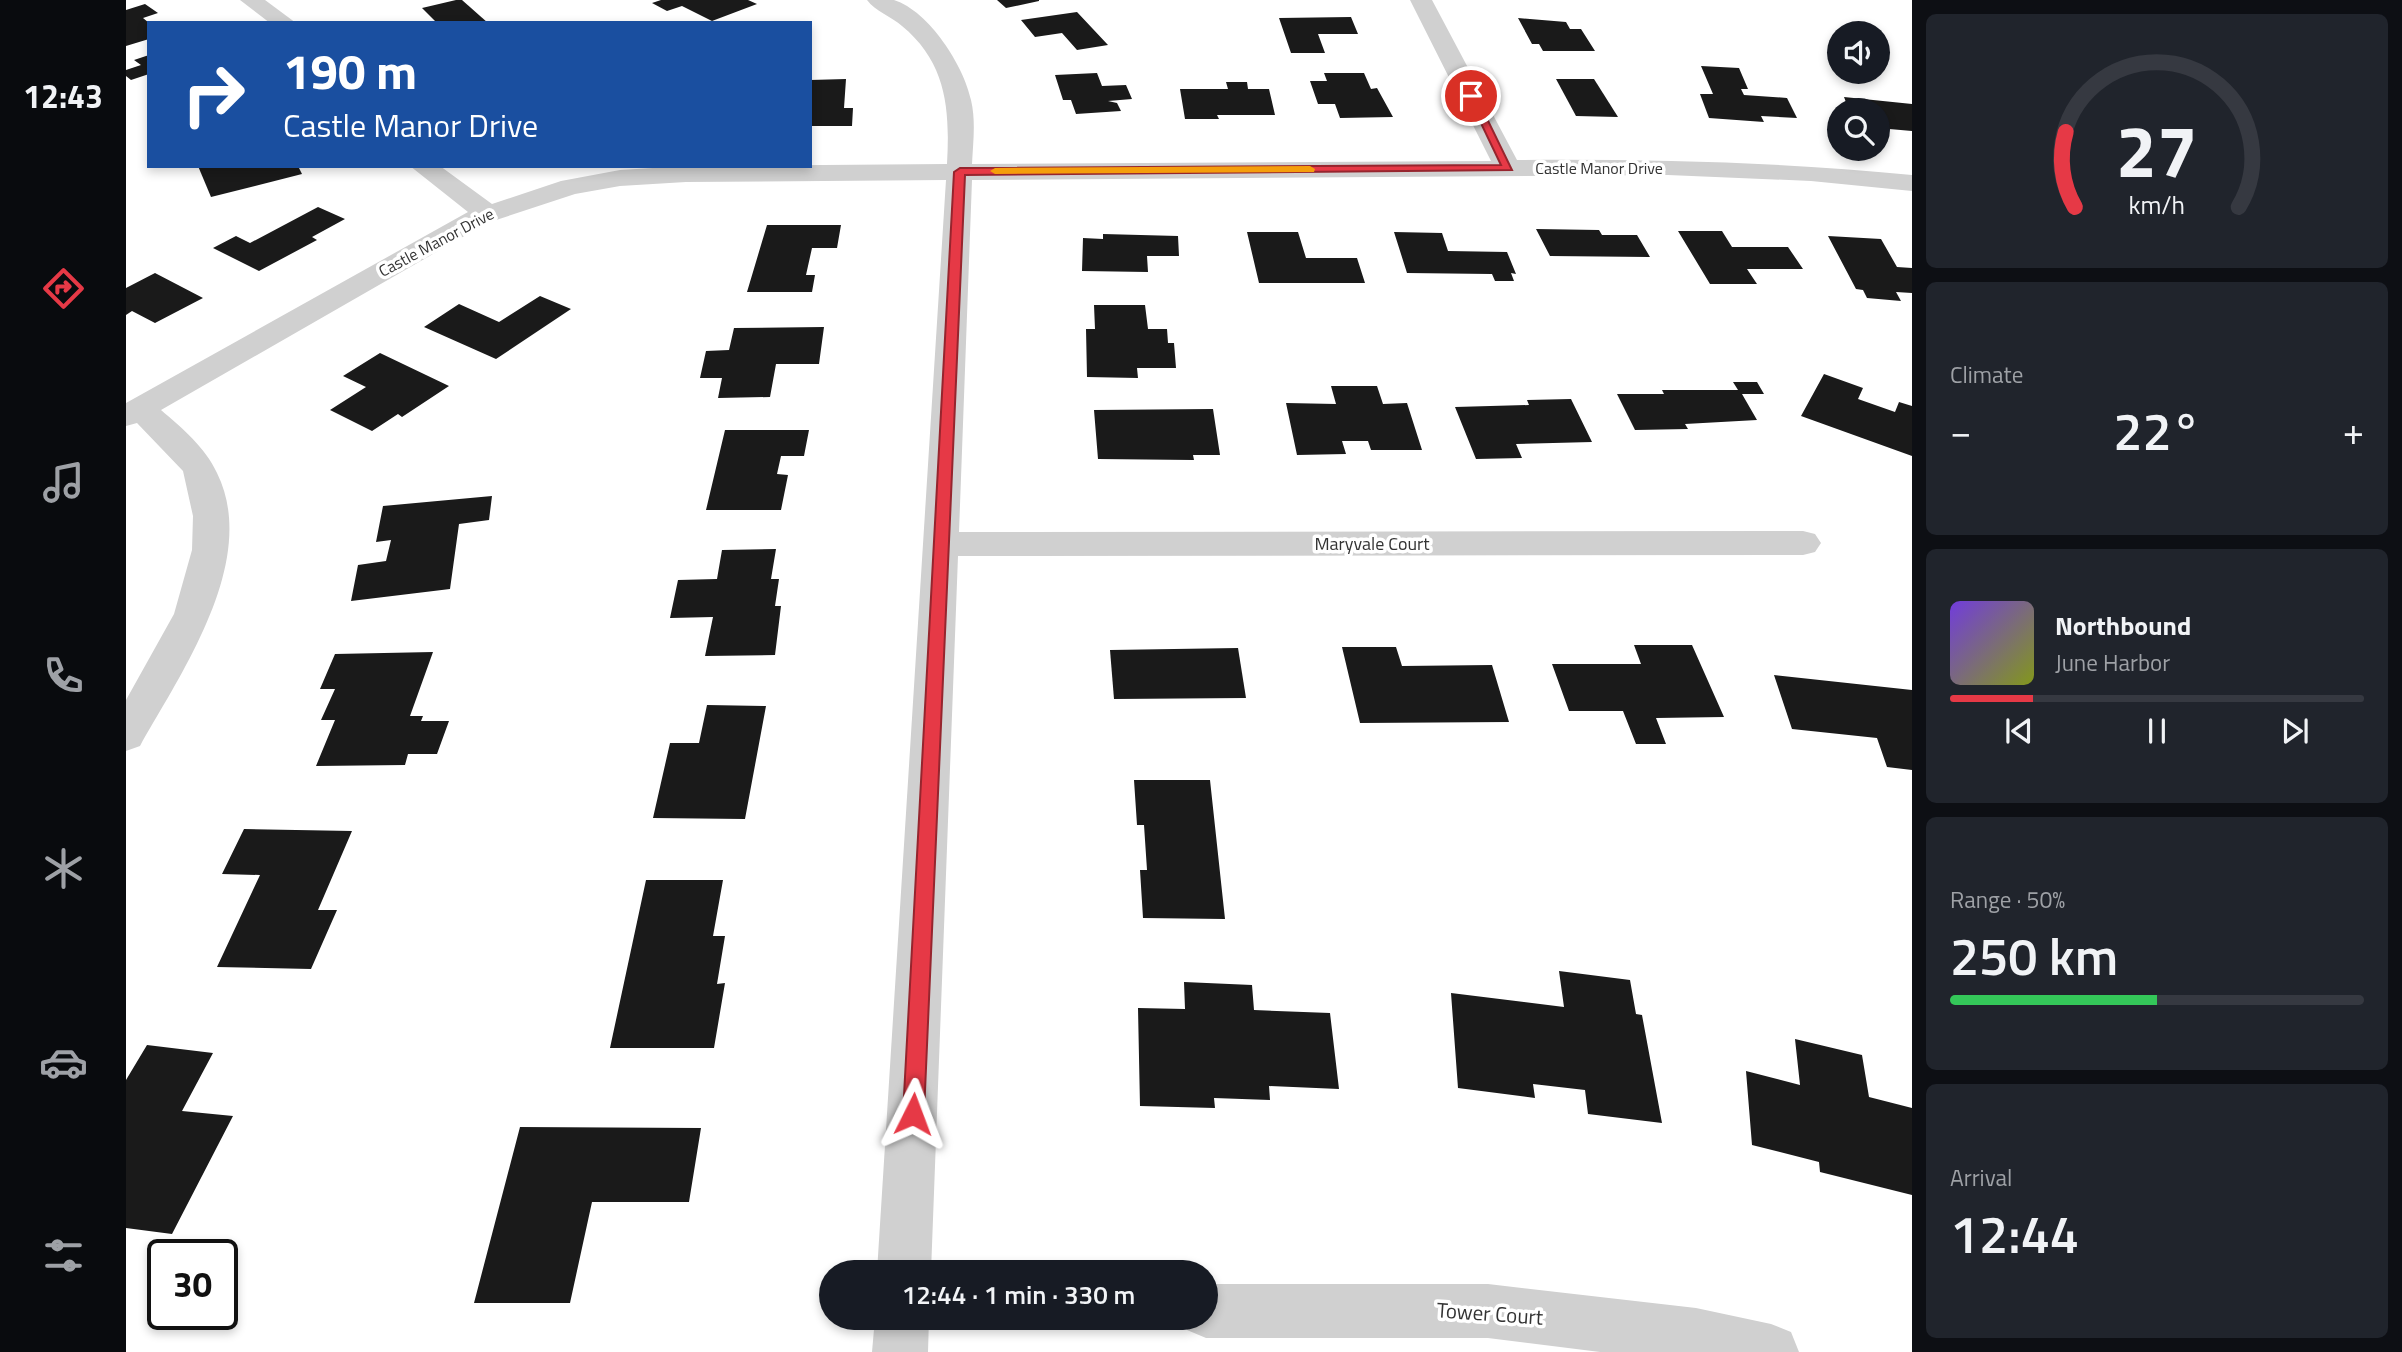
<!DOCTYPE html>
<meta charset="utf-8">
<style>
body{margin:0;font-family:"Titillium Web",sans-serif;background:#20242c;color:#f1f3f6;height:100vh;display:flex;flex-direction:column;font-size:26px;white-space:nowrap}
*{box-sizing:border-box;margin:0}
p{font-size:23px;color:#9ea1a6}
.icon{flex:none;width:38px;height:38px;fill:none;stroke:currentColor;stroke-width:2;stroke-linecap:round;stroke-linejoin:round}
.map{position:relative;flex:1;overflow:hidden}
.details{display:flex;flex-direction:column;gap:14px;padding:14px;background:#0d0f14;width:490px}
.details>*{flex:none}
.top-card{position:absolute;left:21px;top:21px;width:665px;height:147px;border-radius:0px;box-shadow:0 4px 10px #0003;background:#1a4fa0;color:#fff;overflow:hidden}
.fabs{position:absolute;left:1701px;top:21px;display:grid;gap:14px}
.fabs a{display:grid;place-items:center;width:63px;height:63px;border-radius:50%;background:#171b24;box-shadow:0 4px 10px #0003;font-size:35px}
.speed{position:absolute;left:21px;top:1239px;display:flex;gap:14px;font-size:35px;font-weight:700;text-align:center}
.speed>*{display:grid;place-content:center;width:91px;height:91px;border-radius:50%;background:#171b24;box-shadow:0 4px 10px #0003;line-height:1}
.speed .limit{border:4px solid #111;border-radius:10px;background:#fff;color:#111}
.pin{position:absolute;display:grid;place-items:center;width:60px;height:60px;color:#fff;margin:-30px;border:4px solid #fff;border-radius:50%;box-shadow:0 2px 7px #0007}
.me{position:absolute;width:77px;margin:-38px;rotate:3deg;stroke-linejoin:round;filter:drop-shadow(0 0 5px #0008)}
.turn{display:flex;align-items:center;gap:24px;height:147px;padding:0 21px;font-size:32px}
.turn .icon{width:91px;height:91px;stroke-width:2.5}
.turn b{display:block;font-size:49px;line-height:60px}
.big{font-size:52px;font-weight:600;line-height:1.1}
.details .card{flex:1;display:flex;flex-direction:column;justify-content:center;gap:10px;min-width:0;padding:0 24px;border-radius:10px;background:#20242c}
.details .dial{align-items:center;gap:0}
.dial svg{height:182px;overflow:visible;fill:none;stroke:#363941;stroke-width:7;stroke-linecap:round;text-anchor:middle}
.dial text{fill:#f1f3f6;stroke:none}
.song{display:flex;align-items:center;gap:21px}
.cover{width:84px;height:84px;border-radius:10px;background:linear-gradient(135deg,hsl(260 70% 55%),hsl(70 70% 35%))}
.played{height:7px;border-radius:4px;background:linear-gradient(90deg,#e63946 20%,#363941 20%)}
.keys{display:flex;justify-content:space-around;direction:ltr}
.heat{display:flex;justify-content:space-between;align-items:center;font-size:38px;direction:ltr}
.charge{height:10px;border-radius:5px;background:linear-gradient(90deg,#34c759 50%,#363941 0)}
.trip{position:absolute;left:693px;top:1260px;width:399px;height:70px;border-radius:35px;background:#171b24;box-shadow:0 4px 10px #0003;font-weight:600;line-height:70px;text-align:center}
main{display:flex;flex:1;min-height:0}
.menu{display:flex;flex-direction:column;width:126px;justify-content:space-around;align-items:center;background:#090b0e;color:#9ea1a6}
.menu .icon{width:49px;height:49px}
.menu .selected{color:#e63946}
.menu b{font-size:32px;color:#f1f3f6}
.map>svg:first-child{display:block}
</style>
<main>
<nav class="menu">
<b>12:43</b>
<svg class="icon selected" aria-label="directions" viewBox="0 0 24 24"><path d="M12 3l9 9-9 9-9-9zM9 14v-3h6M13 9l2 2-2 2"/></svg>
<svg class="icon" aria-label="music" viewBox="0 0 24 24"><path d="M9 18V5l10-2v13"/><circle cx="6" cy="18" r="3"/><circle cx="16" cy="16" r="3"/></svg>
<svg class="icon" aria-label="phone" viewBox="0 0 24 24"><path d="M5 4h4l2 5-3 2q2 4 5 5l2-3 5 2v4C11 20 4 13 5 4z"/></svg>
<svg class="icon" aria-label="climate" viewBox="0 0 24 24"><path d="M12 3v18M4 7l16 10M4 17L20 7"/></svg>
<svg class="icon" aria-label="car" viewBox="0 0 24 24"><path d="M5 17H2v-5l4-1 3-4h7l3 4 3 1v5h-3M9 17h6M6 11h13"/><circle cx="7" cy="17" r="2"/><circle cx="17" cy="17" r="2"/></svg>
<svg class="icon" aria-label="filters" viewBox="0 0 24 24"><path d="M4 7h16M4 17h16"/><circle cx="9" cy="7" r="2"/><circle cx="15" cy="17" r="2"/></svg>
</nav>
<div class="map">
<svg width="1786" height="1352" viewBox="0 0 1786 1352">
<rect width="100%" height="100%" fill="#fff"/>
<g fill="#1a1a1a">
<polygon points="330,0 336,0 362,23 311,23 296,8"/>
<polygon points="535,0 622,0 631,4 586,21 556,6 541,11 526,3"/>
<polygon points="871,0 913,0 913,1 880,8"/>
<polygon points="19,4 32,13 17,18 23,23 23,39 0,46 0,10"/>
<polygon points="951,12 982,45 951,50 936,33 909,37 895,20"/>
<polygon points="1225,17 1232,34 1192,34 1199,53 1165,53 1153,18"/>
<polygon points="1392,18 1440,22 1444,29 1455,29 1469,51 1417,51 1413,44 1406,44"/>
<polygon points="23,55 23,74 5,80 0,76 0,70 15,65 8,60"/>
<polygon points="1575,66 1613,68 1622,89 1615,89 1618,95 1661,98 1671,118 1635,116 1638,122 1583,118 1574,94 1587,94"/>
<polygon points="971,73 976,86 1000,85 1006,99 982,101 991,103 995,111 950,114 945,100 937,100 929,75"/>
<polygon points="1198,73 1238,73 1245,89 1251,88 1267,117 1214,118 1209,104 1192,104 1184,81 1201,81"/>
<polygon points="720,79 718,108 727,108 726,126 684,126 684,80"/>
<polygon points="1430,79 1468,79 1492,117 1450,116"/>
<polygon points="1100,82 1121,82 1122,89 1143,89 1149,115 1091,115 1093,119 1059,119 1054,89 1102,89"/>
<polygon points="1718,97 1786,104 1786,131 1752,128 1752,110 1723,110"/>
<polygon points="72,166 172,166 176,174 85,197"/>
<polygon points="192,207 219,219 186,237 191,240 133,271 87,248 110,236 124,243"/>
<polygon points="641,225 715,225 711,248 686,248 680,275 689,275 686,292 621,292"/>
<polygon points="1410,229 1473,230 1476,235 1511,235 1524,257 1424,256"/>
<polygon points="1552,231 1596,231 1606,247 1662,247 1677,269 1621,269 1631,284 1584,284"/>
<polygon points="1121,232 1172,232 1180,258 1231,258 1239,283 1133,283"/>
<polygon points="1268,232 1316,233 1322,251 1381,252 1390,274 1385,273 1388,281 1369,281 1366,274 1281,273"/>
<polygon points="977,234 1052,236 1053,256 1021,256 1022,272 956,271 957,238 977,239"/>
<polygon points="1702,236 1755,239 1771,267 1786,268 1786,293 1770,292 1775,301 1741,298 1737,290 1730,289"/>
<polygon points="29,273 77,298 29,323 6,311 0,315 0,288"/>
<polygon points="414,296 445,309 370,359 298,327 333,304 373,322"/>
<polygon points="968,305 1019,305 1022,329 1041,329 1042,343 1048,343 1050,368 1011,368 1012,378 961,377 960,329 969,329"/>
<polygon points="698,327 693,364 650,364 644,397 592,398 596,378 574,378 580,351 603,350 608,328"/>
<polygon points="254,353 323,386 276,417 272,414 246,431 204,410 240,387 217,376"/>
<polygon points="1698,374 1737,388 1732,399 1769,412 1773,402 1786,406 1786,456 1675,416"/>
<polygon points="1607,382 1631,382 1638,394 1616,394 1631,420 1559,424 1562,429 1509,430 1491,394 1538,394 1536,390 1612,390"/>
<polygon points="1205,386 1251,386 1257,404 1281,403 1296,450 1245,450 1242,441 1216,441 1220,454 1171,455 1160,403 1210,404"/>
<polygon points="1445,399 1466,442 1390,444 1396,458 1350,459 1329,407 1403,405 1401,400"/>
<polygon points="1087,409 1094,455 1067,455 1068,460 972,459 968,410"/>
<polygon points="599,430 683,430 678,456 655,456 651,474 662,475 655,510 580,510"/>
<polygon points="366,496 363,520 333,524 324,589 225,601 232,565 260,561 265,540 250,542 257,506"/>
<polygon points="650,549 645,579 653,579 649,606 655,606 649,655 579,656 587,617 544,618 552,580 591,579 596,550"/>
<polygon points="1508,645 1566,645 1598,717 1530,718 1540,744 1510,744 1497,711 1443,711 1426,664 1515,664"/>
<polygon points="1216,647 1270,647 1276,666 1366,665 1383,722 1234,723"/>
<polygon points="1112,648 1120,698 988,699 984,650"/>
<polygon points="307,652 284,716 297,716 295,721 323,721 311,754 282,754 279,765 190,766 209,720 195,720 209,689 194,689 209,654"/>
<polygon points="1648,675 1786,690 1786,770 1761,767 1751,738 1666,729"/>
<polygon points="581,705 640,706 619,819 527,818 544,743 573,743"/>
<polygon points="1008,780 1084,780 1099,919 1017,918 1014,870 1021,870 1018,825 1011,825"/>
<polygon points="118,829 226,831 192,910 211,910 185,969 91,967 134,875 96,874"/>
<polygon points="520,880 597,880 587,936 599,936 591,984 599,983 588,1048 484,1048"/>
<polygon points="1433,971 1504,980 1510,1014 1516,1015 1536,1123 1462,1114 1459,1090 1407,1084 1409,1098 1332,1088 1325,993 1438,1007"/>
<polygon points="1058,982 1126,985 1128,1010 1204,1013 1213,1089 1143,1086 1144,1100 1088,1098 1089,1108 1014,1106 1012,1008 1059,1009"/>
<polygon points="1669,1039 1736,1055 1743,1097 1786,1108 1786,1195 1694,1172 1693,1162 1626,1145 1620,1071 1674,1085"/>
<polygon points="21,1045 87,1053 56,1111 107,1116 46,1234 0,1228 0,1080"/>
<polygon points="394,1127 575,1128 563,1202 466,1202 444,1303 348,1303"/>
</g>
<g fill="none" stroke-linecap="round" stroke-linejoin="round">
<g fill="#d0d0d0" fill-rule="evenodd">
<polygon points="114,0 139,0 170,23 144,23"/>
<path d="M741 0C749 0 761 0 768 0 803 11 838 66 845 100 850 121 847 143 846 164L1365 161 1284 0H1306L1391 160C1523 159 1654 162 1786 175V191L1685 181 1542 175 846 180 833 532 1677 531 1689 534 1695 543 1689 552 1677 555 832 556 805 1272H751L820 180 560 182 494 186 449 194 361 223 35 410C56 428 79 447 91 473 134 560 55 673 14 746L0 751V700L48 614 66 550 67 516 57 471 11 423 0 426V403L342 212 284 166H314L366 204 435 181 494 170 560 166 821 164C824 110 821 63 776 26 766 17 749 11 741 0Z"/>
<polygon points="1080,1284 1362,1284 1570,1308 1645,1324 1665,1332 1673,1352 1474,1352 1362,1338 1080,1338 1061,1330 1055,1318 1080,1318"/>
<polygon points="749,1318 803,1318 802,1352 746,1352"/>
</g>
</g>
<polygon fill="#e63946" stroke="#96252e" stroke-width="2" points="1341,94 1350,96 1386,170 839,175 798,1114 795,1121 787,1124 780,1121 777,1114 828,172 834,168 1375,165"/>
<polygon fill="#f59e0b" points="1184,166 1189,169 1188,172 869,174 864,171 869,168"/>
<g text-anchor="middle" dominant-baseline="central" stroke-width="7" stroke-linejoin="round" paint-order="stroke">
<g font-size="16" fill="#333" stroke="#fff">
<text x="1473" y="168">Castle Manor Drive</text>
<text transform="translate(310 242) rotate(-28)">Castle Manor Drive</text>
</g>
<g font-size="18" fill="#333" stroke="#fff">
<text x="1246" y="543">Maryvale Court</text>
</g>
<g font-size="21" fill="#333" stroke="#fff">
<text transform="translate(1364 1313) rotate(4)">Tower Court</text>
</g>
</g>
</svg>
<div class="fabs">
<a><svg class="icon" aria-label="sound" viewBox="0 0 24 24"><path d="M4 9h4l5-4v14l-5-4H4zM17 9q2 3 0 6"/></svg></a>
<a><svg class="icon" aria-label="search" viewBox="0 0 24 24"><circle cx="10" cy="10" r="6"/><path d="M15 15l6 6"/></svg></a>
</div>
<div class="speed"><div class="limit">30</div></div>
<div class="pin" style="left:1345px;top:96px;background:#d93025"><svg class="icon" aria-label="arrive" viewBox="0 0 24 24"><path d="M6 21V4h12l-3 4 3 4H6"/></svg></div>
<svg class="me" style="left:787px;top:1114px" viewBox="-20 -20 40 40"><path d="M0-17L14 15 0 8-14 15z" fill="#e63946" stroke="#fff" stroke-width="4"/></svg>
<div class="trip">12:44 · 1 min · 330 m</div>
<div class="top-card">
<div class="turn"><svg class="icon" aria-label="right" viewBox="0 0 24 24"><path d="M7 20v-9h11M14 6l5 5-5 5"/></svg><div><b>190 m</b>Castle Manor Drive</div></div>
</div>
</div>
<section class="details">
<div class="card dial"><svg viewBox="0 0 100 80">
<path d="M14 69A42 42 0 1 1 86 69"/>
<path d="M14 69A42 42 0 0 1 10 36" stroke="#e63946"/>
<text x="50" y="56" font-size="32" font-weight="700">27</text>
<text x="50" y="72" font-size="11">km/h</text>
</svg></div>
<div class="card"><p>Climate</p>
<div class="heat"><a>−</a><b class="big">22°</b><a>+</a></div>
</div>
<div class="card">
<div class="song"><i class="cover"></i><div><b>Northbound</b><p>June Harbor</p></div></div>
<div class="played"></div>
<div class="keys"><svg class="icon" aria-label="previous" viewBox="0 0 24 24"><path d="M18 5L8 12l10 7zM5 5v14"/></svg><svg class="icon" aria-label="pause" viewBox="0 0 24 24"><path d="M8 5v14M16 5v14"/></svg><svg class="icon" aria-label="next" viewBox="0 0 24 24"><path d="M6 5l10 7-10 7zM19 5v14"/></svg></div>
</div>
<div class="card"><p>Range · 50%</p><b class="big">250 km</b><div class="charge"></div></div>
<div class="card"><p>Arrival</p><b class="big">12:44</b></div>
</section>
</main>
